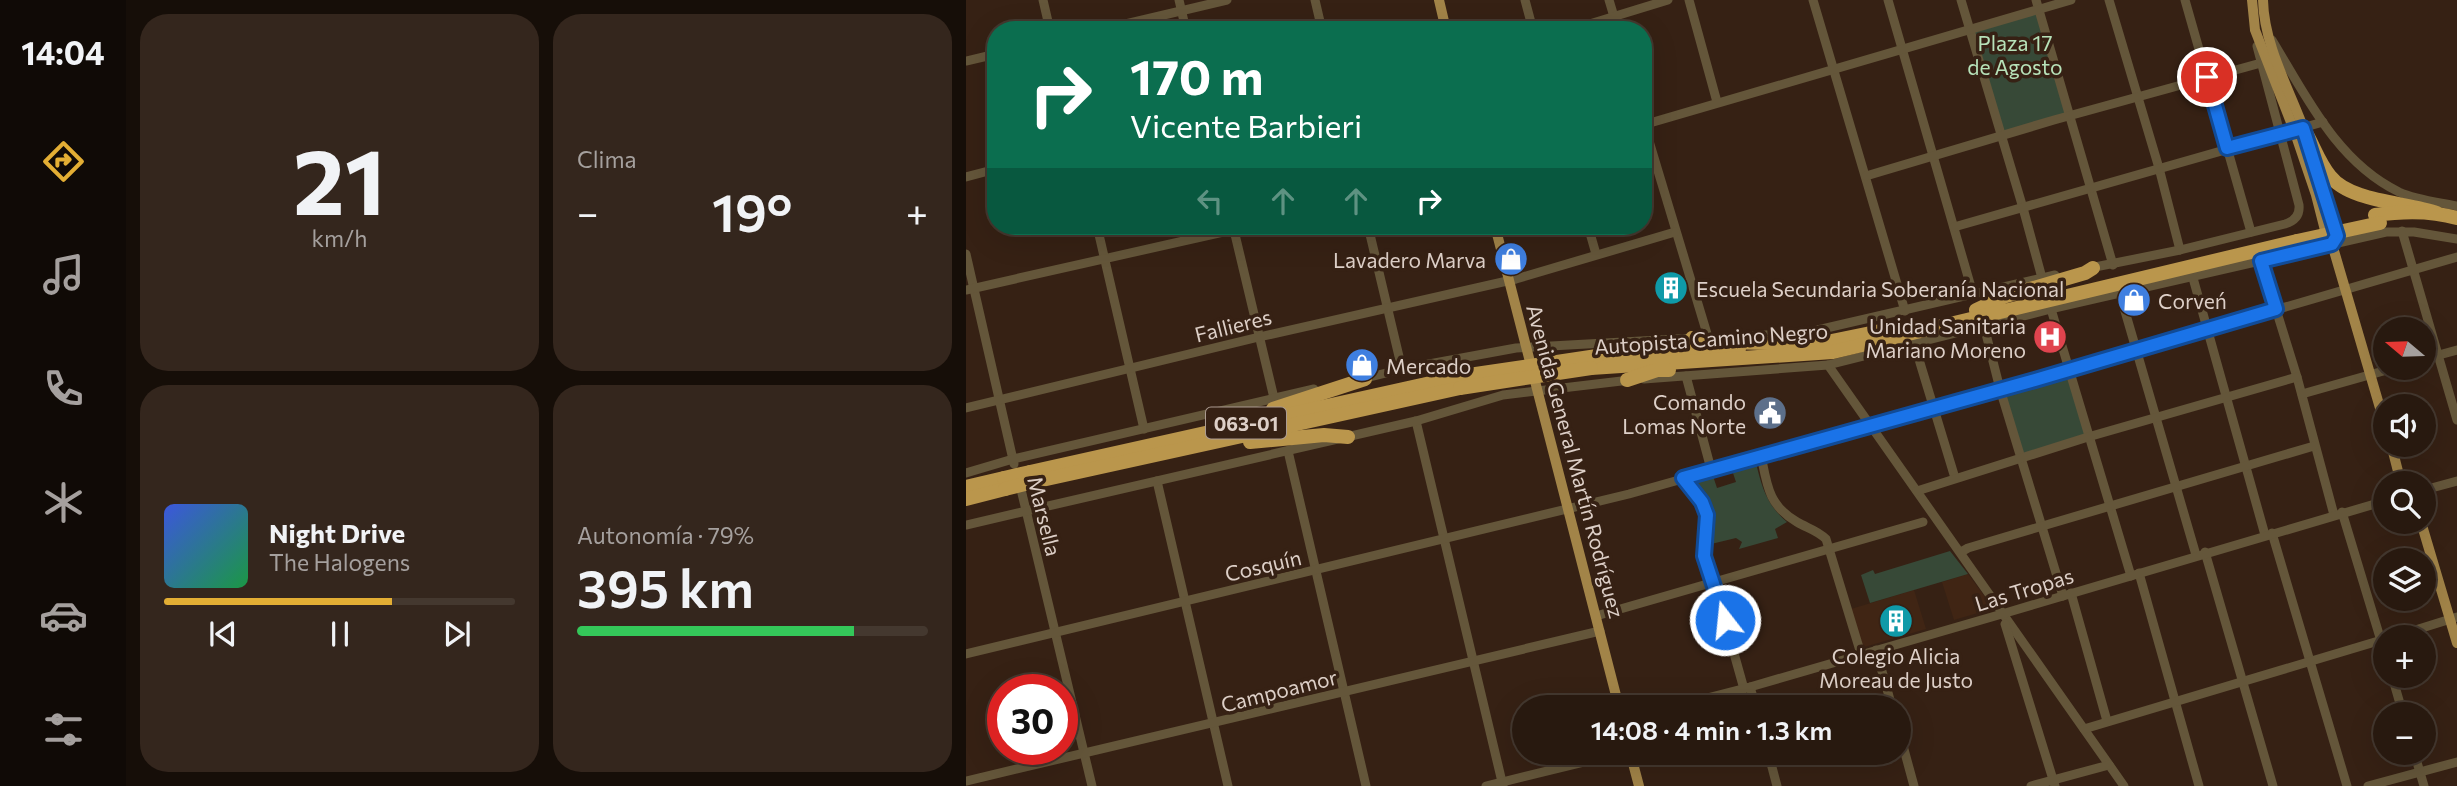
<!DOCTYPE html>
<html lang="es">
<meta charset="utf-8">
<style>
body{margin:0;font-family:Commissioner,sans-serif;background:#34261d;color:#f1f3f6;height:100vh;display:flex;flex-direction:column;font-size:26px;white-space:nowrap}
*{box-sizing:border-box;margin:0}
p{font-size:23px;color:#a5a09e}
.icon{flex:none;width:38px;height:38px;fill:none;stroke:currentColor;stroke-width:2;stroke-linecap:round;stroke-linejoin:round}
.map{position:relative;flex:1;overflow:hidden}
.details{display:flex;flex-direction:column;gap:14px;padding:14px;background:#160e08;width:840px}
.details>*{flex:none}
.banner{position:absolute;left:21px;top:21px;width:665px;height:214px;border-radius:28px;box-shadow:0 7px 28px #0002,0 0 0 2px #44382f;background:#0b6e4f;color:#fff;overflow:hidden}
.needle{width:46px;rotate:289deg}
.tools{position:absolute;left:1407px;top:317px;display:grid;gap:14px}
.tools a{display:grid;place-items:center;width:63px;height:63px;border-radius:50%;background:#28190f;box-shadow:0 7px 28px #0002,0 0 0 2px #44382f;font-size:35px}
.speed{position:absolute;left:21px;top:674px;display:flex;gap:14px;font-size:35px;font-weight:700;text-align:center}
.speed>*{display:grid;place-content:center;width:91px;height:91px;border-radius:50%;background:#28190f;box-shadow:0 7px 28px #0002,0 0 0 2px #44382f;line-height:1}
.speed .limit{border:10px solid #d22;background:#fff;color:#111}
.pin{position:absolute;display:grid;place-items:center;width:60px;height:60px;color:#fff;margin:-30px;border:4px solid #fff;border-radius:50%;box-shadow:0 2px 7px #0007}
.me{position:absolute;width:77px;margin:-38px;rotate:344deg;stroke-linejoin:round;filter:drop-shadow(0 0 5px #0008)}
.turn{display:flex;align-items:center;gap:24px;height:147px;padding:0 28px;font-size:32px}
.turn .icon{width:91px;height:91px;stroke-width:2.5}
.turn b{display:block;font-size:49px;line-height:60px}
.lanes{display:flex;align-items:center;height:66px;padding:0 28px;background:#0003;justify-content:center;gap:35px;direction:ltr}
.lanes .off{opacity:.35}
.big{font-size:52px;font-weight:600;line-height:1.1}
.details .widget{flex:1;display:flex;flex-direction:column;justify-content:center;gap:10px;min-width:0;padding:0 24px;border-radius:28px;background:#34261d}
.details .dial{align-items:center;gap:0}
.dial b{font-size:91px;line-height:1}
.song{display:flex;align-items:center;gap:21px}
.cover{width:84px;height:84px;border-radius:10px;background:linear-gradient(135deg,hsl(230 70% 55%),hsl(140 70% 35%))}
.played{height:7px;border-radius:4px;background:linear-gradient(90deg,#e3ae34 65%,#44382f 65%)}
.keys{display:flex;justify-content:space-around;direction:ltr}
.heat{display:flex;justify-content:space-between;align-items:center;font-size:38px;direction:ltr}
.charge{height:10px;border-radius:5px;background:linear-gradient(90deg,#34c759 79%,#44382f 0)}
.details .tiles{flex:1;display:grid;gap:14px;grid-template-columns:repeat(2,1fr)}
.trip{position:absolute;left:546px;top:695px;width:399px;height:70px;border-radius:35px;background:#28190f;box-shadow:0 7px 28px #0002,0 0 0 2px #44382f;font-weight:600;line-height:70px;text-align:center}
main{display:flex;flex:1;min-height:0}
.tab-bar{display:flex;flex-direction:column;width:126px;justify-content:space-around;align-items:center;background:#100a06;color:#a5a09e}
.tab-bar .icon{width:49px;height:49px}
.tab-bar .active{color:#e3ae34}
.tab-bar b{font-size:32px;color:#f1f3f6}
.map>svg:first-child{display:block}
</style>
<main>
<nav class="tab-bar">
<b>14:04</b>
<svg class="icon active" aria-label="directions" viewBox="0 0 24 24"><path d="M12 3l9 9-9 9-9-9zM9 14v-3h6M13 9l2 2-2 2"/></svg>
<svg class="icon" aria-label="music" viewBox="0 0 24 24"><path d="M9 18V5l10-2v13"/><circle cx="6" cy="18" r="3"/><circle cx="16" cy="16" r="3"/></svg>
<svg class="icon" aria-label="phone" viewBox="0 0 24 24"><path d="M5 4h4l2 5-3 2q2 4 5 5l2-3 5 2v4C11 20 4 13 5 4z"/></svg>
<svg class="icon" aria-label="climate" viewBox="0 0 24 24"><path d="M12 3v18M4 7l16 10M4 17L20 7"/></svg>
<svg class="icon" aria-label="car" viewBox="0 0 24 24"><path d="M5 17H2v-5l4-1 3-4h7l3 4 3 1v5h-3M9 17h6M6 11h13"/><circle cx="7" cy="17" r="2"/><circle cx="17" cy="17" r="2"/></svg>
<svg class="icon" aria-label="filters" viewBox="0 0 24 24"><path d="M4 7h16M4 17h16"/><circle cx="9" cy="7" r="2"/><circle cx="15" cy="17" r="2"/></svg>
</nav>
<section class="details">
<div class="tiles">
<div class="widget dial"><b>21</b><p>km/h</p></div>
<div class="widget"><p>Clima</p>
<div class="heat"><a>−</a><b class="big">19°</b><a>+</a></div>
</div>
<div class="widget">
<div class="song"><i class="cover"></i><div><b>Night Drive</b><p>The Halogens</p></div></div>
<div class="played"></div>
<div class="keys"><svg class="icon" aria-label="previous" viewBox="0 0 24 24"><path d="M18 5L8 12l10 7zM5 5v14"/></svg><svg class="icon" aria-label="pause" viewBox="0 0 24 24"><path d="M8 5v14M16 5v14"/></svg><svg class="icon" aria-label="next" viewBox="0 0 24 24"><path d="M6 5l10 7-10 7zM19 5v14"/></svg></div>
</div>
<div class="widget"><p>Autonomía · 79%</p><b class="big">395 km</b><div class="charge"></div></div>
</div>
</section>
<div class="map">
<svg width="1491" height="786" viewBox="0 0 1491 786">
<rect width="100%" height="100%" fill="#362114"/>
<g fill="#402514">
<polygon points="1002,574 1025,605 1025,609 988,620 976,582"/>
<polygon points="948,590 960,629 895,648 885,609"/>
</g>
<g fill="#374937">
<polygon points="1073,9 1104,116 1036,135 1004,30"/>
<polygon points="1103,369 1122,437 1055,458 1034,389"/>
<path d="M790 463C796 488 801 505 821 522L809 529 812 538 773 549 776 542 770 538 741 545 744 512 728 481 747 476 751 488 770 482 766 470Z"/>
<polygon points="984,551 1002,574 904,603 895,575 907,570 909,574"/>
</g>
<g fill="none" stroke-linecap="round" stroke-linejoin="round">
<g stroke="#64563a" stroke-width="9">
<polyline points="77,0 84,30"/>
<polyline points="213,0 220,30"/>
<polyline points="349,0 356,30"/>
<polyline points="559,0 567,30"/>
<polyline points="643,0 652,30"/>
<polyline points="723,0 751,102"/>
<polyline points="847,0 939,311"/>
<polyline points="922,0 1007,294"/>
<polyline points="995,0 1057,208 1076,278"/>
<polyline points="1070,0 1147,265"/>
<polyline points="1143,0 1193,168 1214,250"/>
<polyline points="1219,0 1285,232"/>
<polyline points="134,30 261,0"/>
<polyline points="604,30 702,0"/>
<path d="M1306 40C1340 96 1371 162 1433 192 1451 200 1472 202 1491 206"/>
<polyline points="0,61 30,54"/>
<polyline points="677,121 742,337"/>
<polyline points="677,125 1105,0"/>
<polyline points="900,176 1088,120 1295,63"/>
<polyline points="0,177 30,169"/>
<polyline points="131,226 178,429"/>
<polyline points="267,226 308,398"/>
<polyline points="402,226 436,369"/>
<polyline points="622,226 630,254"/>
<polyline points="988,227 1357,122"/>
<polyline points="1436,231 1491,420"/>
<polyline points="0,254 48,464"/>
<polyline points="1295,261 1331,377 1368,515"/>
<path d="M1124 268 1214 250 1319 224C1329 221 1334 215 1333 205L1291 46"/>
<polyline points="1227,278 1299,535"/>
<polyline points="0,290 284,226"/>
<polyline points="1154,294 1230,555"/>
<polyline points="1085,309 1165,576"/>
<polyline points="1018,326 1034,389 1097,596"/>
<polyline points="785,336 843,332 1089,275"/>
<polyline points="948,343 989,478"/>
<polyline points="1458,359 1491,350"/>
<polyline points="862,365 1158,786"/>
<polyline points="720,376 745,469"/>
<polyline points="396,379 436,369 550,348 729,338"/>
<polyline points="678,379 862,365 1085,309 1420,232 1448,232 1491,239"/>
<polyline points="1336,394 1428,368"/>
<polyline points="0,408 293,337 550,279 709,232"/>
<polyline points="450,421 537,786"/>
<polyline points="322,451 400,786"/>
<path d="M795 455C801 485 802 505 831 522 841 528 851 530 860 539L895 654"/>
<polyline points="0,473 47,459 348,389"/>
<polyline points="717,478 736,502 741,515 738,556 748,582 778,689"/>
<polyline points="53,481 126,786"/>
<polyline points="191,481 262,786"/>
<polyline points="1458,490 1491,481"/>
<polyline points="951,491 1122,437 1331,377"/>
<polyline points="1376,512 1419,654"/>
<polyline points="0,525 450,421 537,395 664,380"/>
<polyline points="1306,533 1381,786"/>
<polyline points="995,552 1002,548 1348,446"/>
<polyline points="1239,552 1307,786"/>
<polyline points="1173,573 1233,786"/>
<polyline points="1105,593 1141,721"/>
<polyline points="630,616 957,522"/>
<polyline points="1039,624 1089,786"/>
<polyline points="1427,637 1491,617"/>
<polyline points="910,650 926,707"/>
<polyline points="0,654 663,494 1069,380 1491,257"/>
<polyline points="1426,676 1437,714"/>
<polyline points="784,687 790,707"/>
<polyline points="706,707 784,687 1036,614 1419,501"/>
<polyline points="1118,729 1419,639"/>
<polyline points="933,731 948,786"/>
<polyline points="802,752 811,786"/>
<polyline points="1448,752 1458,786"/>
<polyline points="0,781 634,631"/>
<polyline points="520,786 659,752"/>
<polyline points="1065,786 1143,765"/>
<polyline points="1402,786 1491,762"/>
</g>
<g stroke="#a28448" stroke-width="10">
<polyline points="473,0 480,30"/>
<polyline points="1286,0 1289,30 1328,130 1350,195 1361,238 1366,244 1419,425"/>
<path d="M1297 0C1298 47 1325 92 1340 135"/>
<polyline points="1347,157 1371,236 1369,239"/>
<polyline points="529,226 653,707"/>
<polyline points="1425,444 1435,483"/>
<polyline points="1455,522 1491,643"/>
<polyline points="664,752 673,786"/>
</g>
<g stroke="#ba964c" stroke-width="14">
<path d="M1337 128C1347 143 1352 162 1364 176 1384 202 1440 202 1471 213"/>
<path d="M1409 215C1437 211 1464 210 1491 218"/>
<polyline points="1010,310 1040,296 1119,273 1127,268"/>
<polyline points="726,338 755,342 854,344"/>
<polyline points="846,345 929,328"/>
<polyline points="631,356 773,349"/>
<polyline points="625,368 867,352 1331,241"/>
<polyline points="661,380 691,370 703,370"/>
<polyline points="307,409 399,379"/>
<polyline points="284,442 358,435 382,437"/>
<polyline points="64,472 496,376"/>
<polyline points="67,482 494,388"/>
<polyline points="0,487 38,478"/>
<polyline points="0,499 39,489"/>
</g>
<g stroke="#ba964c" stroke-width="14">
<polyline points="1331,241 1414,223"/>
<polyline points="496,376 631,356"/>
<polyline points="494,388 625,368"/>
<polyline points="38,478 64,472"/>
<polyline points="39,489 67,482"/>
</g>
</g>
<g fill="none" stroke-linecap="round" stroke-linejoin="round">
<g stroke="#114b97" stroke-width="18">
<polyline id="route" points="759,620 738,556 741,515 736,502 717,478 1069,380 1310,309 1295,261 1366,244 1371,236 1337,128 1261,148 1241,77"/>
</g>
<use href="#route" stroke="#1a73e8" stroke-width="12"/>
</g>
<defs>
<g id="shop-disc" transform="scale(1.75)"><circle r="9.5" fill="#3f7fe0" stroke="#362114"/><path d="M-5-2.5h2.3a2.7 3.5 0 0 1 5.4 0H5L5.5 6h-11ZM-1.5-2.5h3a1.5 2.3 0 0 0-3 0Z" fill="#fff"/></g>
<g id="building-disc" transform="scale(1.75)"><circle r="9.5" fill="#0f9aa8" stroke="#362114"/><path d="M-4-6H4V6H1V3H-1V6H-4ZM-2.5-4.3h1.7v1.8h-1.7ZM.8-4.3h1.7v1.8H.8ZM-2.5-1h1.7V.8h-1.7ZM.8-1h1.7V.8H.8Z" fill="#fff"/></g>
<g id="hospital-disc" transform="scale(1.75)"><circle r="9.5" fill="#e0444e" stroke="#362114"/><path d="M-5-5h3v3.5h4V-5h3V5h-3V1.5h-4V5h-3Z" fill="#fff"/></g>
<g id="civic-disc" transform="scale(1.75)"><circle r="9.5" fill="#5c6f8a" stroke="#362114"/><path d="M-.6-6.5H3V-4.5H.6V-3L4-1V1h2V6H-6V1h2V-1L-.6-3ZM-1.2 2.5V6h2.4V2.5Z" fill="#fff"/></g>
</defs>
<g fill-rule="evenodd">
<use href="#shop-disc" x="545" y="259"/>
<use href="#building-disc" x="705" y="288"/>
<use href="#shop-disc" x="1168" y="300"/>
<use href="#hospital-disc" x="1084" y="337"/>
<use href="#shop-disc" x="396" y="365"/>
<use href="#civic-disc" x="804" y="413"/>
<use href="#building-disc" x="930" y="621"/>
</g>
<g text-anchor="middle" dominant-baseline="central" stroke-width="7" stroke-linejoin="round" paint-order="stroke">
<rect fill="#362114" stroke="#ab9b91" stroke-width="2" x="240" y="407.5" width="80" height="31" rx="5"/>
<g font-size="19" font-weight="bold" fill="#ddcfc7">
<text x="280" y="423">063-01</text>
</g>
<g font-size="21" fill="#b7e2b9" stroke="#362114">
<text x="1049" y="42">Plaza 17<tspan x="1049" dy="24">de Agosto</tspan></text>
</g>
<g font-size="21" fill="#ddcfc7" stroke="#362114" text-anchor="end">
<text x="520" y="259">Lavadero Marva</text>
<text x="730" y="288" text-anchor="start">Escuela Secundaria Soberanía Nacional</text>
<text x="1192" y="300" text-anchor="start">Corveń</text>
<text x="1060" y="325">Unidad Sanitaria<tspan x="1060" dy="24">Mariano Moreno</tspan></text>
<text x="420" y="365" text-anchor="start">Mercado</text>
<text x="780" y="401">Comando<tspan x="780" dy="24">Lomas Norte</tspan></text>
<text x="930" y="655" text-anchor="middle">Colegio Alicia<tspan x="930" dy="24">Moreau de Justo</tspan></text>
</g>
<g font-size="21" fill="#ddcfc7" stroke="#362114">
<text transform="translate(267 325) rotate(-14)">Fallieres</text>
<text transform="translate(745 338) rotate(-4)">Autopista Camino Negro</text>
<text transform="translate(610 461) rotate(75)">Avenida General Martín Rodríguez</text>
<text transform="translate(79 516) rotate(76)">Marsella</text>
<text transform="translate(297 565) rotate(-13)">Cosquín</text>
<text transform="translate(1058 589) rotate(-17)">Las Tropas</text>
<text transform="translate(313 690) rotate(-14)">Campoamor</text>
</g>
</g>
</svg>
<div class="tools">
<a><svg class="needle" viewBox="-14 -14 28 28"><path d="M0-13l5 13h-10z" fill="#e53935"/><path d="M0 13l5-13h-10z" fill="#a5a09e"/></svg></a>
<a><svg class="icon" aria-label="sound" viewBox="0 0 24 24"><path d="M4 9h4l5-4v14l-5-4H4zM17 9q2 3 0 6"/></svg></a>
<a><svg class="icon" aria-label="search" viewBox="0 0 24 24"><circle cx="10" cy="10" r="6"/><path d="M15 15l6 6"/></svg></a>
<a><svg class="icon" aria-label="layers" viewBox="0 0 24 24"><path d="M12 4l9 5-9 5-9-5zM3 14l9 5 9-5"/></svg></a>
<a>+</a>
<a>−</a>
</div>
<div class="speed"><div class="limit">30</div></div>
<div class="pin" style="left:1241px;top:77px;background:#d93025"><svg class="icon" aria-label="arrive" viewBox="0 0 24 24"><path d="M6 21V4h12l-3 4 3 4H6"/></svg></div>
<svg class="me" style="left:759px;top:620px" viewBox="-20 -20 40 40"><circle r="17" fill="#1a73e8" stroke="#fff" stroke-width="3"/><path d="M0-11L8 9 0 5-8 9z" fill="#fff"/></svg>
<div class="trip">14:08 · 4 min · 1.3 km</div>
<div class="banner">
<div class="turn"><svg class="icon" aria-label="right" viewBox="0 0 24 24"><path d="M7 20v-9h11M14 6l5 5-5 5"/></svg><div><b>170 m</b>Vicente Barbieri</div></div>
<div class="lanes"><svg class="icon off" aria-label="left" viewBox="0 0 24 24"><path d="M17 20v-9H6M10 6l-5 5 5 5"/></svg><svg class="icon off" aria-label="ahead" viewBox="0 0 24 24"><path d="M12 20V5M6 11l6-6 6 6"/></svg><svg class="icon off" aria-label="ahead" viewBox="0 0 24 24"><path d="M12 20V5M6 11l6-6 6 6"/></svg><svg class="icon" aria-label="right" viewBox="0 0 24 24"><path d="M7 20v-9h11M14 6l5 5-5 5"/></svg></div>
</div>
</div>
</main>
